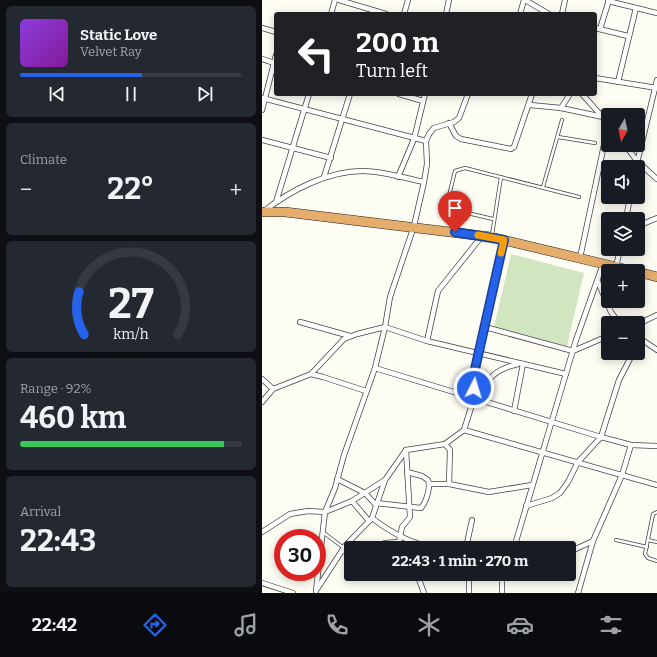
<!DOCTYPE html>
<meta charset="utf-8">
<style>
body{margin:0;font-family:Bitter,serif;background:#242831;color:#f1f3f6;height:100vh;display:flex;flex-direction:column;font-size:15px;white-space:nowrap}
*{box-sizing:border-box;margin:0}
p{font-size:13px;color:#9ea1a6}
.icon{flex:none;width:22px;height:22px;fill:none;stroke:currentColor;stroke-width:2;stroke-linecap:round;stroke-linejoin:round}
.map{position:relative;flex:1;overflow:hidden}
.sheet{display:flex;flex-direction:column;gap:6px;padding:6px;background:#0d0f14;width:262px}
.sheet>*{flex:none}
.hud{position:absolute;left:12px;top:12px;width:323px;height:84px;border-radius:4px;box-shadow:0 2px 10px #0003;background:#202124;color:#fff;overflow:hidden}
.needle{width:26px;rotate:189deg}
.tools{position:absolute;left:339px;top:108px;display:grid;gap:8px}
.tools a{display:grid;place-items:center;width:44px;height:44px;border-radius:4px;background:#171b24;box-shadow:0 2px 10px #0003;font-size:20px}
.speed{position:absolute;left:12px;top:529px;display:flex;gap:8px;font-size:20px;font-weight:700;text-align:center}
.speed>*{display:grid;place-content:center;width:52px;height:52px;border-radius:50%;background:#171b24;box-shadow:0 2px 10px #0003;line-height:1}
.speed .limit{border:6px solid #d22;background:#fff;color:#111}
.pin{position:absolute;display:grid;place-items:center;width:34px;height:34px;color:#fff;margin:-41px -17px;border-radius:50% 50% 50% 0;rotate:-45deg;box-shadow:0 0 4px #0007}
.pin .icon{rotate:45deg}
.me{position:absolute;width:44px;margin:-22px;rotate:5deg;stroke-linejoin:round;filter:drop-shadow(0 0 3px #0008)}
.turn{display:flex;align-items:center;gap:14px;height:84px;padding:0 16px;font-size:18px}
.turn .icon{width:52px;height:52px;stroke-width:2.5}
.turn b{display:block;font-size:28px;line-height:34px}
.big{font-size:30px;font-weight:700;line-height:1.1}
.sheet .tile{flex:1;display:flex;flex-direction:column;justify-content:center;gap:6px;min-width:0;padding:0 14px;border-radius:6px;background:#242831}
.sheet .dial{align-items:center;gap:0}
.dial svg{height:104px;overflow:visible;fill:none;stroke:#363941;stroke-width:7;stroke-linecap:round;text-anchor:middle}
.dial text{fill:#f1f3f6;stroke:none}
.song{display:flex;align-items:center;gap:12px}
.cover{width:48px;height:48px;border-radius:6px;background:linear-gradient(135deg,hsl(270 70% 55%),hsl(290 70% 35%))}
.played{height:4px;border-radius:2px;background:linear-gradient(90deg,#2563eb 55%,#363941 55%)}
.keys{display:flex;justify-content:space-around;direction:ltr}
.heat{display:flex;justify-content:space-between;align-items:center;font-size:22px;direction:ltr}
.charge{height:6px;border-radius:3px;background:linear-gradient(90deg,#34c759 92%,#363941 0)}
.trip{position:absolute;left:82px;top:541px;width:232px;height:40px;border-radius:4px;background:#171b24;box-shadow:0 2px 10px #0003;font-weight:700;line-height:40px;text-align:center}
.dock{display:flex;height:64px;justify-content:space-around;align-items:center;background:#090b0e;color:#9ea1a6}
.dock .icon{width:28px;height:28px}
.dock .selected{color:#2563eb}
.dock b{font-size:18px;color:#f1f3f6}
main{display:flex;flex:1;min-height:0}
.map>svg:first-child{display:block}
</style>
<main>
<section class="sheet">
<div class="tile">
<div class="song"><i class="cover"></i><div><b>Static Love</b><p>Velvet Ray</p></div></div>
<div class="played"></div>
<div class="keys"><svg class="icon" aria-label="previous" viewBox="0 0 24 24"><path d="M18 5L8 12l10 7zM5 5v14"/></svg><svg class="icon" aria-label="pause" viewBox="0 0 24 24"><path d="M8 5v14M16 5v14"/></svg><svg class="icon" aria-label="next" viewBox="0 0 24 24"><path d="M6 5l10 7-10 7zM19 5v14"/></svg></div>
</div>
<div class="tile"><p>Climate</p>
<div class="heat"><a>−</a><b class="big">22°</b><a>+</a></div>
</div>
<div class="tile dial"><svg viewBox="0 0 100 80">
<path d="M14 69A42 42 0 1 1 86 69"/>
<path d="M14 69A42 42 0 0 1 10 36" stroke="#2563eb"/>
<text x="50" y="56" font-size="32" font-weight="700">27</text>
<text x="50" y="72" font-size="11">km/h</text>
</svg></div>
<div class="tile"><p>Range · 92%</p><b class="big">460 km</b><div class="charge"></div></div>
<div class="tile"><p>Arrival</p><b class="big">22:43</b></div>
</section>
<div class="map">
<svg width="395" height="593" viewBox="0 0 395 593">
<rect width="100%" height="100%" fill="#fefdf4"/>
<polygon fill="#d1e5c1" points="249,254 322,273 305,346 232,327"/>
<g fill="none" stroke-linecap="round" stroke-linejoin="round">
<g stroke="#434343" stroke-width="4">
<g id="lane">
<polyline points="296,137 333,143"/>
<polyline points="281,187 300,120"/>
<polyline points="231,219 184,208 193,171 203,168 317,197"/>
<polyline points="230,235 239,177"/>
<polyline points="395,512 391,514 383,554 386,558 395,561"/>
<polyline points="62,533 82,548"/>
<polyline points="354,540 385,547"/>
<polyline points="386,540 395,542"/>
</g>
</g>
<g stroke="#434343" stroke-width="6">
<g id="street">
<polyline points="77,0 124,14"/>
<polyline points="263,0 287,14"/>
<polyline points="346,1 395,13"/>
<polyline points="69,14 73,0"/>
<polyline points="142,14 146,0"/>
<polyline points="184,14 187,0"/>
<polyline points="258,14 262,0"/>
<polyline points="300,14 303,0"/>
<polyline points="0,28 14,32"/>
<polyline points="333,28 366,36"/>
<polyline points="338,29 347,0"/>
<polyline points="0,59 12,63"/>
<polyline points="333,78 395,88"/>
<polyline points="356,82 374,8"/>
<polyline points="137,94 161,101"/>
<polyline points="320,94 346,123"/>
<polyline points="0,98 164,141"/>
<polyline points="268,105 299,108 341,117"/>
<polyline points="299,108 308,94"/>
<polyline points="0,110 14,55"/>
<polyline points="187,123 194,136 199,139 249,149 252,147 270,94"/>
<polyline points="0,140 69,158"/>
<polyline points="363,145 375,161 395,179"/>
<polyline points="374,167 395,80"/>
<polyline points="62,177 88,94"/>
<polyline points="136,177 152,139 163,94"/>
<polyline points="14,202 47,94"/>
<path d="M2 211C29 190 66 171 101 171 121 171 142 178 162 182"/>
<polyline points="364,219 368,197"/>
<polyline points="376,226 395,218"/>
<polyline points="318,258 346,126"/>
<polyline points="354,267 358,249"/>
<polyline points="336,282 349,312 357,323"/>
<polyline points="38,322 88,336"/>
<polyline points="376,324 395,315"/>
<polyline points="223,327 311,351 346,336"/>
<polyline points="376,337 395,350"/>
<polyline points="165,341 176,291 220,236"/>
<polyline points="113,368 339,437 369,445 395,446"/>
<polyline points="49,374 61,377 104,391"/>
<polyline points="0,379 11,389"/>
<path d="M212 398C226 379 233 369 256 364"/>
<polyline points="0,402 11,389 49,374 82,339 95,334 123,327 165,341 304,374"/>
<polyline points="252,411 261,364"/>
<polyline points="202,430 395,485"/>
<polyline points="183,444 188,450 187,484"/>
<polyline points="75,479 103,493 114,505"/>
<polyline points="167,484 187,484 227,492 270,485"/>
<polyline points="90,501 107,521"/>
<path d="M114 503 159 508C164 502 169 488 166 480L160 476 145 472"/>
<polyline points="264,506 290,498 298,493 306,482 316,462 339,437 357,380 371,353"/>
<path d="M110 518C128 532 151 544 173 548"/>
<polyline points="0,532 28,514 46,511 63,512 90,501 123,480"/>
<polyline points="110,548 123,543 137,542 140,527 148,517 144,450"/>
<polyline points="204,548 210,520"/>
<polyline points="252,548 314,340 341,264"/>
<polyline points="80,551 89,551"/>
<polyline points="307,552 331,541"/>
<polyline points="155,574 162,593"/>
<polyline points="207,574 207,593"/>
<polyline points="0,583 31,593"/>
<polyline points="55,589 83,546 110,518 123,480 144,450 183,444 202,430 212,398 211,378 242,240"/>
<polyline points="54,591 63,512 73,488 82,455 113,368 123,327 128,297 152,226 162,182 165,164 164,141 167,134 172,128 192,122 197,118 206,94"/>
<polyline points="240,593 240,574"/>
<polyline points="316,593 331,541 360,475 369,445"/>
</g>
</g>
<g stroke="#212121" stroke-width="10">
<g id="highway">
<polyline points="0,212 23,212 229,237 371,271"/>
<polyline points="376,272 395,277"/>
</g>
</g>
<use href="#lane" stroke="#fff" stroke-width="2.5"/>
<use href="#street" stroke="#fff" stroke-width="4.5"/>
<use href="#highway" stroke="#e4ad6c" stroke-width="9"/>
</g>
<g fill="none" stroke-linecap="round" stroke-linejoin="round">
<g stroke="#184099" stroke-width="10">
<polyline id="route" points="193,232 242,240 211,378 212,388"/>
</g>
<use href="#route" stroke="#2563eb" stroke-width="7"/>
<polyline stroke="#f59e0b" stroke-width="7" points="216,235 242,240 239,253"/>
</g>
</svg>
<div class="tools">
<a><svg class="needle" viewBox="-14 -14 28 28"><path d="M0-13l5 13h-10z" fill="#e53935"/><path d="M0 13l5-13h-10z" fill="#9ea1a6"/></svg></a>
<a><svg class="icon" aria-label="sound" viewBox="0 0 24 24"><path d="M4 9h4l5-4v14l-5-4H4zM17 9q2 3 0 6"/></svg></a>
<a><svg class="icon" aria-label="layers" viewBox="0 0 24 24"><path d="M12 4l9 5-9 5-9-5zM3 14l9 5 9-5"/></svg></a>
<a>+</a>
<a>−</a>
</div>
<div class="speed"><div class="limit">30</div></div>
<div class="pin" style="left:193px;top:232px;background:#d93025"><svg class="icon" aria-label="arrive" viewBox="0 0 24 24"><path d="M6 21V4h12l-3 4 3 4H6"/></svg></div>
<svg class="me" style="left:212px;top:388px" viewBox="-20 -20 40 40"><circle r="17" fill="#2563eb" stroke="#fff" stroke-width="3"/><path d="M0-11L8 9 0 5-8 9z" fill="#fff"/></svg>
<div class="trip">22:43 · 1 min · 270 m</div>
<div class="hud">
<div class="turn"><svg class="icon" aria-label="left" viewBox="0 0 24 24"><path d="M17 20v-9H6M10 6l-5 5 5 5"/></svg><div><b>200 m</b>Turn left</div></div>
</div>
</div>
</main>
<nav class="dock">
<b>22:42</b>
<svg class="icon selected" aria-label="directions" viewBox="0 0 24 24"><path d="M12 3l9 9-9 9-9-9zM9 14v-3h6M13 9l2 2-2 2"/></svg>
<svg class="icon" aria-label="music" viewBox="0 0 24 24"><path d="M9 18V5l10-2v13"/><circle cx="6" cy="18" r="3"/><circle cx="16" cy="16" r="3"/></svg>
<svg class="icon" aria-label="phone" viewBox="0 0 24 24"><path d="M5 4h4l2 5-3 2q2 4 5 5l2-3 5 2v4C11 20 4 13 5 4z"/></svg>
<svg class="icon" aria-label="climate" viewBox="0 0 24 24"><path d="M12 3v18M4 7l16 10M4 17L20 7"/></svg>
<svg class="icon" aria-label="car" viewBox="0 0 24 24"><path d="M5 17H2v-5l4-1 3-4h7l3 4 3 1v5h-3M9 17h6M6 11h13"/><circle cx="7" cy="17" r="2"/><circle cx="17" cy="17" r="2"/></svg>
<svg class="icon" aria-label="filters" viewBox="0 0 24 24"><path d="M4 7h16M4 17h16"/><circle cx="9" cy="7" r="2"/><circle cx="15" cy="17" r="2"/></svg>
</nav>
